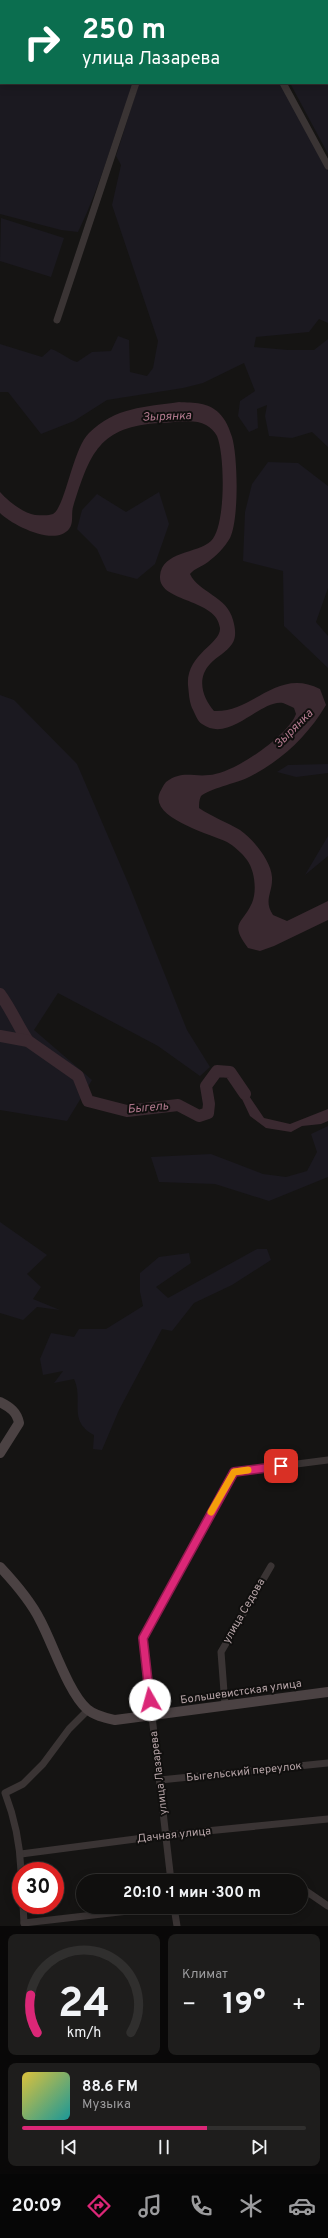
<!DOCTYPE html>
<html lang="ru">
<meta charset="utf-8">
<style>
body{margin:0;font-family:Overpass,sans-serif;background:#1e1d1c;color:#f1f3f6;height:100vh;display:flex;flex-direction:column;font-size:15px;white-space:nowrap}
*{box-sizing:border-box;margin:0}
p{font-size:13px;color:#9c9c9e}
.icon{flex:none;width:22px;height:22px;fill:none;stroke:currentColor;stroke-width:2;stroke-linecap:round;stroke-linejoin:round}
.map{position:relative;height:1926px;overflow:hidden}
.side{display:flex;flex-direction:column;gap:8px;padding:8px;background:#090808;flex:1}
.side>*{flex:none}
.hud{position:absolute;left:0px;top:0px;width:328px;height:84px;box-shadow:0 2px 10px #0003,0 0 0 1px #302f2e;background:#0b6e4f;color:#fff;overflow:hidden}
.speed{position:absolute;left:12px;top:1862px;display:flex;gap:8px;font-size:20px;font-weight:700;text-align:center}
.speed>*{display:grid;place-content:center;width:52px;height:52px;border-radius:50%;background:#100f0e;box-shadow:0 2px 10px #0003,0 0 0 1px #302f2e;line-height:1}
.speed .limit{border:6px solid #d22;background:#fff;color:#111}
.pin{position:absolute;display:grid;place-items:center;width:34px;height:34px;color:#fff;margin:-17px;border-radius:8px;box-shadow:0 2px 6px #0006}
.me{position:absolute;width:44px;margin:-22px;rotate:353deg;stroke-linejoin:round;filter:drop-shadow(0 0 3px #0008)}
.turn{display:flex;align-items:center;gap:14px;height:84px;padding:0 16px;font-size:18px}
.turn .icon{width:52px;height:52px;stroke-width:2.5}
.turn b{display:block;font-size:28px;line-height:34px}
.big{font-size:30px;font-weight:700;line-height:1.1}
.side .widget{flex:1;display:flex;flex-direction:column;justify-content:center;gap:6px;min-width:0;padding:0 14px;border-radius:8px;background:#1e1d1c}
.side .dial{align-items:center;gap:0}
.dial svg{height:104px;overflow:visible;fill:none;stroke:#302f2e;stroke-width:7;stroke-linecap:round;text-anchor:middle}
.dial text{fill:#f1f3f6;stroke:none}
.song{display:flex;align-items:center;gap:12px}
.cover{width:48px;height:48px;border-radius:6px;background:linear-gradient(135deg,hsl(50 70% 55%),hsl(180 70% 35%))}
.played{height:4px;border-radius:2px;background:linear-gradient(90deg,#db2777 65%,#302f2e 65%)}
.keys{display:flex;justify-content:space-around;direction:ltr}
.heat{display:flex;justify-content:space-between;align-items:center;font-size:22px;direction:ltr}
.side .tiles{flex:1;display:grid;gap:8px;grid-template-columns:1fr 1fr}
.widget:last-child{grid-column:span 2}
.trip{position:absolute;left:76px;top:1874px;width:232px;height:40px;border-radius:20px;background:#100f0e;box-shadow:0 2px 10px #0003,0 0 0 1px #302f2e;font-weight:700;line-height:40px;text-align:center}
.tabs{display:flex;height:64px;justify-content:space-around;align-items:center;background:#060606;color:#9c9c9e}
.tabs .icon{width:28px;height:28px}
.tabs .on{color:#db2777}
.tabs b{font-size:18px;color:#f1f3f6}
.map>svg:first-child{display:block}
</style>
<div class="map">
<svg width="328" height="1926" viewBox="0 0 328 1926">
<rect width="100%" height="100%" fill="#151413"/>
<g fill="#1b1920">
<path d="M0 0H328V154L290 83H327V1H1V83H134C114 132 102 184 78 232L61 230 0 214Z"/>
<path d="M139 83H280L328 171V323L319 319 309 332 256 337 254 347 288 350H314L328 339V447L312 432 292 438 269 436 265 416 267 405 257 409 258 428 249 432 238 416 240 401 255 391 244 363 203 383 183 388 107 400 74 421 41 434 8 392H0V344L42 357 51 349C61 352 67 359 77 362L92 352 111 351 118 336 129 340 130 372 147 376 153 368 158 341 112 205 121 165 116 156Z"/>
<polygon points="1,218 64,238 51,277 0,261"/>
<polygon points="268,462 298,463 328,486 328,588 316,622 328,636 328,668 284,626 283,571 243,561 245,512 252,484"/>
<polygon points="159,492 169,524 155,564 137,579 107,571 97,549 77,529 82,510 97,494 126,512"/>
<polygon points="0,695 14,700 77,764 129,885 187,1030 210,1067 200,1076 158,1046 58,993 34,1030 92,1080 67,1121 0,1110"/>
<polygon points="328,764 328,773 296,777 277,772 288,765"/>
<polygon points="328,836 328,856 305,875"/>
<polygon points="328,1126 328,1177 269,1201 215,1184 159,1182 151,1157 211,1154 263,1174 286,1177 307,1171 317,1152 311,1134"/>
<polygon points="0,1222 47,1255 27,1274 41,1287 33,1299 60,1310 37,1307 23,1320 0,1313"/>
<path d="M257 1249H267L271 1260 232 1285 194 1303 172 1331 162 1329 119 1410 102 1450 93 1449 94 1435C67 1421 84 1400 74 1379L54 1383 63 1371 43 1375 40 1359 51 1333 74 1337 79 1329H106L143 1306 140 1292V1273L159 1257 189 1253 191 1263 156 1287 168 1298Z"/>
</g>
<g fill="#3a2930">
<path d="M179 402C194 403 208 402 219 413 226 420 229 428 232 437 238 457 239 520 230 538 225 547 216 556 208 562 201 567 195 568 190 574 199 593 227 596 233 620 235 627 237 637 232 644 227 652 216 657 210 664 196 679 203 698 214 711 253 713 277 667 320 689L326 705C307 737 280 762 247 778 236 783 209 789 201 796 199 800 199 804 199 808 212 817 227 822 240 830 253 839 271 861 272 877 273 893 263 900 273 915L287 921 328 901V920L274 946 260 951 248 948C229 922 242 925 252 903 257 891 255 871 247 860 243 854 233 845 227 842 211 834 148 818 160 792 162 789 163 785 166 782 182 770 192 777 209 775 233 774 288 736 296 714L294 708C290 706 286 704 283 703 260 699 230 744 202 724 197 721 195 713 192 708 189 700 189 694 188 685 186 654 221 644 220 628 217 598 158 603 160 576 162 551 197 554 211 541 226 527 225 455 217 436 214 431 211 428 206 425 194 418 174 423 161 423 99 426 90 453 73 507 71 514 74 523 69 529 55 547 12 525 0 513V492C8 501 23 513 35 515 41 515 48 516 53 514 65 508 73 448 89 433 115 407 145 407 179 402Z"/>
<polygon points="239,1081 264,1118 290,1124 328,1109 328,1121 321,1124 302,1126 291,1132 266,1128 250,1116 234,1082"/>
</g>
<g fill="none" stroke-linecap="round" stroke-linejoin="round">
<g stroke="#3a2930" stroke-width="12">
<path d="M0 994C11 1009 18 1026 28 1041"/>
<polyline points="0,1036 28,1041 78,1076 88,1101 127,1111 178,1105 199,1116 208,1113 209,1104 206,1086 217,1071 230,1072 245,1094"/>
</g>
<g stroke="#3a3434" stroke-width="7">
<polyline points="283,83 328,166"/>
<polyline points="57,320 136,83"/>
<polyline points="225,1705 221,1652 271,1566"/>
<polyline points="160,1780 328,1763"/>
<polyline points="21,1854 166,1835 328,1819"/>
<path d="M21 1871C20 1844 15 1819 5 1793L23 1784 43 1764 69 1729 88 1710"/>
<polyline points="171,1881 143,1638 234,1472 328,1460"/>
<polyline points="301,1891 306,1891 328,1906"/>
<polyline points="23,1905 24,1923"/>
<polyline points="174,1907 177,1926"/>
<polyline points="24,1923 163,1907"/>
</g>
<g stroke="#4b4243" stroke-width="10">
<path d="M0 1402C10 1407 17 1412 19 1423L0 1453"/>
<path d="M0 1567C15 1583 30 1600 40 1620 53 1644 68 1692 87 1709 95 1716 106 1718 115 1720L328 1692"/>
</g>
</g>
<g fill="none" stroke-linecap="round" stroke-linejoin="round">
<g stroke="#8e194d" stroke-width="10">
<polyline id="route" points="150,1700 143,1638 234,1472 281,1466"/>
</g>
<use href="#route" stroke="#db2777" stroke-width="7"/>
<polyline stroke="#f59e0b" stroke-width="7" points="211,1512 234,1472 248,1470"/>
</g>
<g text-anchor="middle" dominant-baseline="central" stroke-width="4" stroke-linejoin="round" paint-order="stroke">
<g font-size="11" fill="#b6a4a7" stroke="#100f0e">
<text transform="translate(244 1611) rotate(-60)">улица Седова</text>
<text transform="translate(241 1692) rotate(-8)">Большевистская улица</text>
<text transform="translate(244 1772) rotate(-6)">Быгельский переулок</text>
<text transform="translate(159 1773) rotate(-97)">улица Лазарева</text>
<text transform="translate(174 1835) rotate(-6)">Дачная улица</text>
</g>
<g font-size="12" font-style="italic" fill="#b37a8f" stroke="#100f0e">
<text transform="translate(167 417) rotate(-2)">Зырянка</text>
<text transform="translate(294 729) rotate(-45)">Зырянка</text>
<text transform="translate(148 1108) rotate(-5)">Быгель</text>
</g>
</g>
</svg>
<div class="speed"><div class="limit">30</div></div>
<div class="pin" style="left:281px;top:1466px;background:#d93025"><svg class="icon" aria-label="arrive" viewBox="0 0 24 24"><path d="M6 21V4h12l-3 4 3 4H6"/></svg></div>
<svg class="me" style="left:150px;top:1700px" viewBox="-20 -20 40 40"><circle r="19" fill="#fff"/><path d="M0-13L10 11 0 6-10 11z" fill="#db2777"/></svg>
<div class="trip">20:10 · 1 мин · 300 m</div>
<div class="hud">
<div class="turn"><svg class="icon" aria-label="right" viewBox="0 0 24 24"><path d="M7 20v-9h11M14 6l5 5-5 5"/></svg><div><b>250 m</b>улица Лазарева</div></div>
</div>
</div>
<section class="side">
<div class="tiles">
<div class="widget dial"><svg viewBox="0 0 100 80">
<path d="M14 69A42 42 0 1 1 86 69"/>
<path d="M14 69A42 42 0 0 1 9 40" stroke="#db2777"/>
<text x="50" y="56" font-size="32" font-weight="700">24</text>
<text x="50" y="72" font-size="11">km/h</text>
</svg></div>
<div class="widget"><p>Климат</p>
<div class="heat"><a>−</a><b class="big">19°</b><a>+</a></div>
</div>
<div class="widget">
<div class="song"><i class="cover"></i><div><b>88.6 FM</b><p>Музыка</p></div></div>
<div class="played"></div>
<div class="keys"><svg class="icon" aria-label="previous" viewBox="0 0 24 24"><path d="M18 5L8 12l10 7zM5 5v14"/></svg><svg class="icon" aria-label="pause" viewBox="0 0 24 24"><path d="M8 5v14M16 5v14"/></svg><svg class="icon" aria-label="next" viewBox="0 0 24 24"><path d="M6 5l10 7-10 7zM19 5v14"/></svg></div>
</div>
</div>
</section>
<nav class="tabs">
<b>20:09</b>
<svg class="icon on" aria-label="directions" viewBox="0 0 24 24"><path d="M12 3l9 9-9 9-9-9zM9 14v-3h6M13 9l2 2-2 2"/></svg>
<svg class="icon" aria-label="music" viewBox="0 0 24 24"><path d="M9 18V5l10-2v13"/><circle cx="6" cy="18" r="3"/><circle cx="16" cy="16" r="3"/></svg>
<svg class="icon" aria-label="phone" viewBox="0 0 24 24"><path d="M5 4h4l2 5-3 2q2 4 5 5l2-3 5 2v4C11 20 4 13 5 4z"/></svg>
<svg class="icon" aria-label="climate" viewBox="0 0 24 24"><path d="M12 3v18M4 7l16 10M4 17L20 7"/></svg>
<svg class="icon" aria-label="car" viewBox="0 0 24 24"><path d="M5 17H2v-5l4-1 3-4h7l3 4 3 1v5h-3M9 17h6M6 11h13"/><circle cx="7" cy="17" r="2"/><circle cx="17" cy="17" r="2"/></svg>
</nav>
